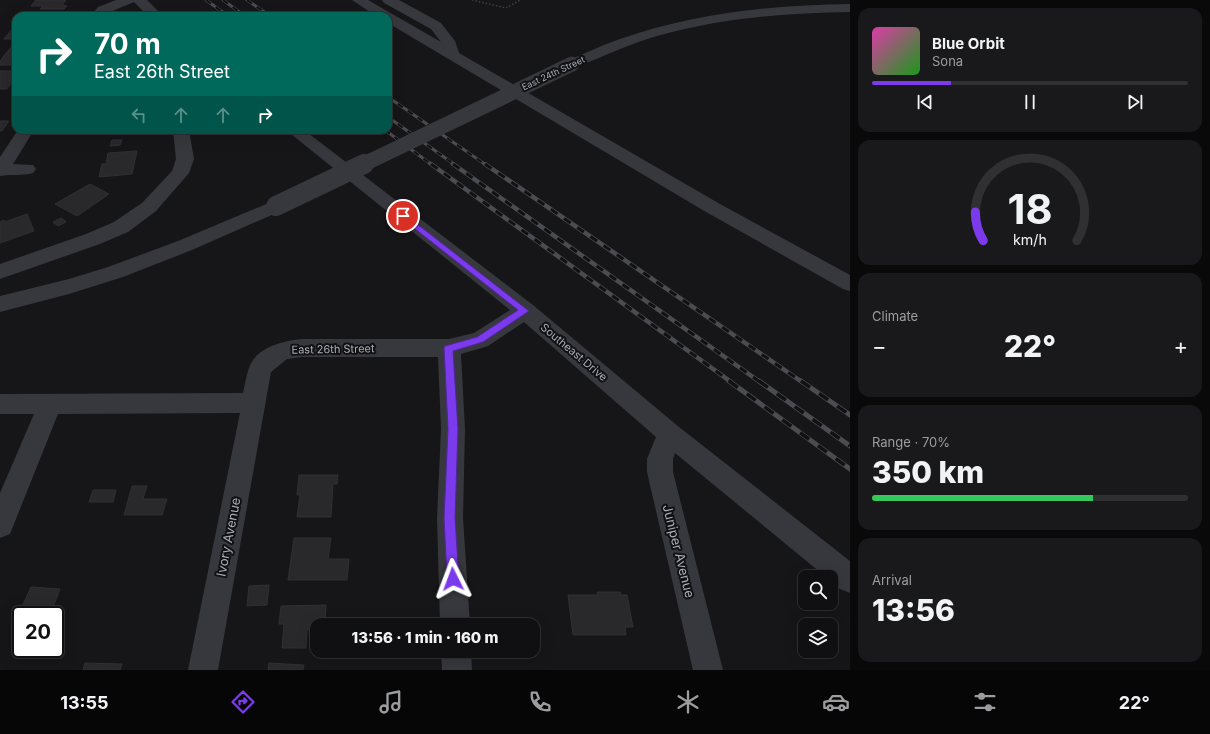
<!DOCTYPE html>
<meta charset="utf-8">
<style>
body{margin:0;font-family:Inter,sans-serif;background:#19191b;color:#f1f3f6;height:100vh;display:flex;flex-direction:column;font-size:15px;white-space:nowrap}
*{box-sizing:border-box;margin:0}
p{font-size:13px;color:#9c9d9f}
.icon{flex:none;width:22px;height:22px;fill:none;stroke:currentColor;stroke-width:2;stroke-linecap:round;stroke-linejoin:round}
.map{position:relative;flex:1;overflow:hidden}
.side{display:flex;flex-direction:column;gap:8px;padding:8px;background:#09090a;width:360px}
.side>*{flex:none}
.top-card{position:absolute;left:12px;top:12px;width:380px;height:122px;border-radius:12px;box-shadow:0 4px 16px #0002,0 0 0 1px #303032;background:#00695c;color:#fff;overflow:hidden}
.fabs{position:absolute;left:798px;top:570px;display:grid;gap:8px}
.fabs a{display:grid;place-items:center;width:40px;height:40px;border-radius:8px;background:#101012;box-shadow:0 4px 16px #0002,0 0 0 1px #303032;font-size:20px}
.speed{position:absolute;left:12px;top:606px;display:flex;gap:8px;font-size:20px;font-weight:700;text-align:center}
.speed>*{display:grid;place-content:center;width:52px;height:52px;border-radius:50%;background:#101012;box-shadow:0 4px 16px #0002,0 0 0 1px #303032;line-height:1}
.speed .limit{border:2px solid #111;border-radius:6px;background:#fff;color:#111}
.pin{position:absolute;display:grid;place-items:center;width:34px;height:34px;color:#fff;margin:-17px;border:2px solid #fff;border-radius:50%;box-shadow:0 1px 4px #0007}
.me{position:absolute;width:44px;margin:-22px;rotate:357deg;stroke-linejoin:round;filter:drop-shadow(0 0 3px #0008)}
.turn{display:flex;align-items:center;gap:14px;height:84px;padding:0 16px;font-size:18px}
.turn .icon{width:52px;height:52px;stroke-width:2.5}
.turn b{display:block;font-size:28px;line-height:34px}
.lanes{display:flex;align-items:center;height:38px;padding:0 16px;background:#0003;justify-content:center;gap:20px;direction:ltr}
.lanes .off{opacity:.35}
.big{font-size:30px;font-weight:800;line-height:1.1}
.side .card{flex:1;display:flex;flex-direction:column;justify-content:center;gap:6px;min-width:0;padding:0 14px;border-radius:12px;background:#19191b}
.side .dial{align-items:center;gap:0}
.dial svg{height:104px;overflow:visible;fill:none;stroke:#303032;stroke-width:7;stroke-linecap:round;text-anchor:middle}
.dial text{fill:#f1f3f6;stroke:none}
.song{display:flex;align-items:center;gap:12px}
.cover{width:48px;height:48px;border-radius:6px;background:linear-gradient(135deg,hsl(320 70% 55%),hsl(120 70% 35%))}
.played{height:4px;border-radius:2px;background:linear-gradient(90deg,#7c3aed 25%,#303032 25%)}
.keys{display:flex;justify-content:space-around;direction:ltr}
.heat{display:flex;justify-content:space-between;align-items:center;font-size:22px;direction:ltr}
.charge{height:6px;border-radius:3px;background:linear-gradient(90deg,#34c759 70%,#303032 0)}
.trip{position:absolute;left:310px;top:618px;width:230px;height:40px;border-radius:12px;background:#101012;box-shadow:0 4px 16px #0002,0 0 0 1px #303032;font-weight:800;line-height:40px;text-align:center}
.tab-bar{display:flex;height:64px;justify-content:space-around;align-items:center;background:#060607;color:#9c9d9f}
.tab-bar .icon{width:28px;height:28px}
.tab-bar .current{color:#7c3aed}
.tab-bar b{font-size:18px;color:#f1f3f6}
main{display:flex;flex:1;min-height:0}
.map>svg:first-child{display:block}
</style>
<main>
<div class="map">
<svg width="850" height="670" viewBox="0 0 850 670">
<rect width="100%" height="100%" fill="#161618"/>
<g fill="#29292c" stroke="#303034">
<polygon points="36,0 66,0 62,5 67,6 64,9 40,9 43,6 31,6"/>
<polygon points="24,12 54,12 51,16 20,16"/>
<polygon points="13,28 16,28 16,39 4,39"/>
<polygon points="10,48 16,48 16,65 0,65 0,61"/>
<polygon points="0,71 16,71 9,80 13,80 7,89 0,89"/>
<polygon points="0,121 9,121 2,131 0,131"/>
<polygon points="76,130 115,130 113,134 73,134"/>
<polygon points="112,140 122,140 120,145 110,146"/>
<polygon points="137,151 132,174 99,177 102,164 106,164 108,153"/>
<polygon points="90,184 109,194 77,216 55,204"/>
<polygon points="27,214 34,231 0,243 0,222 4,220 5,222"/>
<polygon points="61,218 66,222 58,226 53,222"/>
<polygon points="299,475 338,475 337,484 333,484 331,517 297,517 300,495 297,495"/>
<polygon points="132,486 147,486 143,499 167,499 162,515 124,515"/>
<polygon points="93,490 116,490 113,502 89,502"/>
<polygon points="294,538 331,538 328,559 349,559 347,580 288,580"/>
<polygon points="269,585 267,605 247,606 249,586"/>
<polygon points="31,587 60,589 50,615 19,613"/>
<polygon points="597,592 620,592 621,595 627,595 633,627 625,627 626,635 573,635 568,595 598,595"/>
<polygon points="326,605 325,625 317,625 317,629 307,630 306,648 282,648 284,624 279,624 281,606"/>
<polygon points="85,663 122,664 120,670 83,670"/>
<polygon points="269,663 304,665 303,670 268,670"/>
</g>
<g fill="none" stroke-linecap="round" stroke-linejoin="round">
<polyline stroke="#3d3f44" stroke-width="1.5" stroke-dasharray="1.5 2" stroke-linecap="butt" points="472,0 506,8 520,0"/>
<g fill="#37383d" fill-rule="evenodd">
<polygon points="116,0 147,0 163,16 148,16 134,2 108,13 105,16 91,16 98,7"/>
<polygon points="352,0 368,0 441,42 431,29 384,3 382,0 399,0 441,23 455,41 459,53 720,204 850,275 850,291 843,289 706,212 388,23 388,16 376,16"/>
<path d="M850 4V12C785 13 720 18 657 36 629 44 604 56 577 67H567L565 64 567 61C584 54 602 45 620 39 694 13 772 5 850 4Z"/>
<path d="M18 130H34L13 164 33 165 36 169 33 173C22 176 11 174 0 176V157Z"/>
<polygon points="173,130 189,130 194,159 189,173 156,211 128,232 100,244 0,279 0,264 86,234 114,222 142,203 172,171 176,159"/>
<path d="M286 130H304L533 305 679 427 850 561V593L840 589 831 582V577H826L675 453 673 459V472L723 670H693L647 472V459L656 437 524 322 488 346 461 354 465 429 463 518 470 625H440L437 518 441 429 438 357H302L287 359 271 372 218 670H188L240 413 58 414 10 534 0 538V493L34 414H0V394L243 393C245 385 246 376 249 368 256 347 283 341 302 339H449L474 333 510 310Z"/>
<polygon points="276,200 283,202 285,206 283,210 192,250 123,277 69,294 0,312 0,296 69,279 108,267 178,241"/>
<polygon points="441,651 471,651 472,670 442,670"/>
</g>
<g stroke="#4a4c52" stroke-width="3">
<g id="rail-far2">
<polyline points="206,0 228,16"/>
<polyline points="223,0 245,16"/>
<polyline points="247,0 270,16"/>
<polyline points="388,97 486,165"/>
<polyline points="388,117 455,165"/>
<polyline points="385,130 432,165"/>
</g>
</g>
<g stroke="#4a4c52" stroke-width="4.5">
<g id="rail-far1">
<polyline points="431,164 731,382"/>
<polyline points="453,164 760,382"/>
<polyline points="485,164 802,382"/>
</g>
</g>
<g stroke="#4a4c52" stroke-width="5">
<g id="rail">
<polyline points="729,381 850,469"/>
<polyline points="759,381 850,446"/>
<polyline points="801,381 850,415"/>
</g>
</g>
<use href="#rail-far2" stroke="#111113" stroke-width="2" stroke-dasharray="6" stroke-linecap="butt"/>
<use href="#rail-far1" stroke="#111113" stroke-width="3" stroke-dasharray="8" stroke-linecap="butt"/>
<use href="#rail" stroke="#111113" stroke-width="3.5" stroke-dasharray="11" stroke-linecap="butt"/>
<polyline stroke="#37383d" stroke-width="15" points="362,165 572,64"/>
<polyline stroke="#37383d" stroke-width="20" points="276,206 364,164"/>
</g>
<polygon fill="#7c3aed" stroke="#51269a" points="403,213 529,311 483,342 453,351 458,429 455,518 459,579 457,583 453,585 449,583 447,579 444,518 448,429 444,348 445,346 477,337 518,310 400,217 399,216"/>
<g text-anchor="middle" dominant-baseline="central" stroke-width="4" stroke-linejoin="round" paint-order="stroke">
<g font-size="9" fill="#a8adb8" stroke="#111113">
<text transform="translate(553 73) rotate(-25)">East 24th Street</text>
</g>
<g font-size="11" fill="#a8adb8" stroke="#111113">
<text transform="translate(333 349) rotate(-1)">East 26th Street</text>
<text transform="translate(574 352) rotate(40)">Southeast Drive</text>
</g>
<g font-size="13" fill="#a8adb8" stroke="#111113">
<text transform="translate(228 537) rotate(-79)">Ivory Avenue</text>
<text transform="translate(679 551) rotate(76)">Juniper Avenue</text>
</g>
</g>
</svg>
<div class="fabs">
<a><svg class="icon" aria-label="search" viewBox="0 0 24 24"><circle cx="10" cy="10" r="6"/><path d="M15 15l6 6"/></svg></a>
<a><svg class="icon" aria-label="layers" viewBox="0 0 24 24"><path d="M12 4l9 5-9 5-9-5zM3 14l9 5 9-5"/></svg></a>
</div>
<div class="speed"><div class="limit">20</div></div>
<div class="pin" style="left:403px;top:216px;background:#d93025"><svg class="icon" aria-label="arrive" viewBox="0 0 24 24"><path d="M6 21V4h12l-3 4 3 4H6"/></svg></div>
<svg class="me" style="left:453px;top:579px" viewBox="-20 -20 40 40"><path d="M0-17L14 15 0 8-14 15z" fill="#7c3aed" stroke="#fff" stroke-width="4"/></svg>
<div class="trip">13:56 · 1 min · 160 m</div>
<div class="top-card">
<div class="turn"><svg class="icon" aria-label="right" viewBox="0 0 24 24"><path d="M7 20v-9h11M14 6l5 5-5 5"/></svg><div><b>70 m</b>East 26th Street</div></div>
<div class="lanes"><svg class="icon off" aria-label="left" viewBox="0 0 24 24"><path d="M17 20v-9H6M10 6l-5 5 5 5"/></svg><svg class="icon off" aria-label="ahead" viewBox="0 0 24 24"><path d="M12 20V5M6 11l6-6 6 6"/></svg><svg class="icon off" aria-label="ahead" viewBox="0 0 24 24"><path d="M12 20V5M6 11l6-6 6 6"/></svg><svg class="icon" aria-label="right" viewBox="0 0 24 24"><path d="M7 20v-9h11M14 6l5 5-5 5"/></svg></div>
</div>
</div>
<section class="side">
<div class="card">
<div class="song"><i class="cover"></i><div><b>Blue Orbit</b><p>Sona</p></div></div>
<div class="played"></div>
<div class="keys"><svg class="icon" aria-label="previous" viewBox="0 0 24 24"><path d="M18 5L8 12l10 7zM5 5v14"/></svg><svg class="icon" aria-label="pause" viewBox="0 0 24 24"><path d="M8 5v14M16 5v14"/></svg><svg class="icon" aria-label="next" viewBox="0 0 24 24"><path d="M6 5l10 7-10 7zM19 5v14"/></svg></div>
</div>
<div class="card dial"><svg viewBox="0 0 100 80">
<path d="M14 69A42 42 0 1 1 86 69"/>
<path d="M14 69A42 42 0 0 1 8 47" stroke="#7c3aed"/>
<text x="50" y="56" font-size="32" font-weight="700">18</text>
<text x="50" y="72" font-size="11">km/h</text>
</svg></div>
<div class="card"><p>Climate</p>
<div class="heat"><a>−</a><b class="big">22°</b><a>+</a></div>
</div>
<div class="card"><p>Range · 70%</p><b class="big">350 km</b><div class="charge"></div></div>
<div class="card"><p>Arrival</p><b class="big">13:56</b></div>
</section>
</main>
<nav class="tab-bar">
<b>13:55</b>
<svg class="icon current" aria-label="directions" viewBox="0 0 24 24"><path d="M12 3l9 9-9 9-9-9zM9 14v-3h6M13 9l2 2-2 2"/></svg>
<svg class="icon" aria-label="music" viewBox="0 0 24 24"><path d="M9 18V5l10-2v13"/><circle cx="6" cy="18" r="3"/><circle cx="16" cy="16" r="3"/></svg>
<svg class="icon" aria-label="phone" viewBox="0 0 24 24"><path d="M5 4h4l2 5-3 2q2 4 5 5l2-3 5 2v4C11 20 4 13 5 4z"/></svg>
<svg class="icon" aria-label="climate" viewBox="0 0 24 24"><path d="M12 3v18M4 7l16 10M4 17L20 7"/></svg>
<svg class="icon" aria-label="car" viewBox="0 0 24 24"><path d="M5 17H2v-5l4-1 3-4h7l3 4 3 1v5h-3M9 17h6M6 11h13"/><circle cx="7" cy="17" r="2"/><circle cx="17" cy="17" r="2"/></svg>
<svg class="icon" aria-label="filters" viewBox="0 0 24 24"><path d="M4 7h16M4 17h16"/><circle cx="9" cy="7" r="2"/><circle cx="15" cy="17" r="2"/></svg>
<b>22°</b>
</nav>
